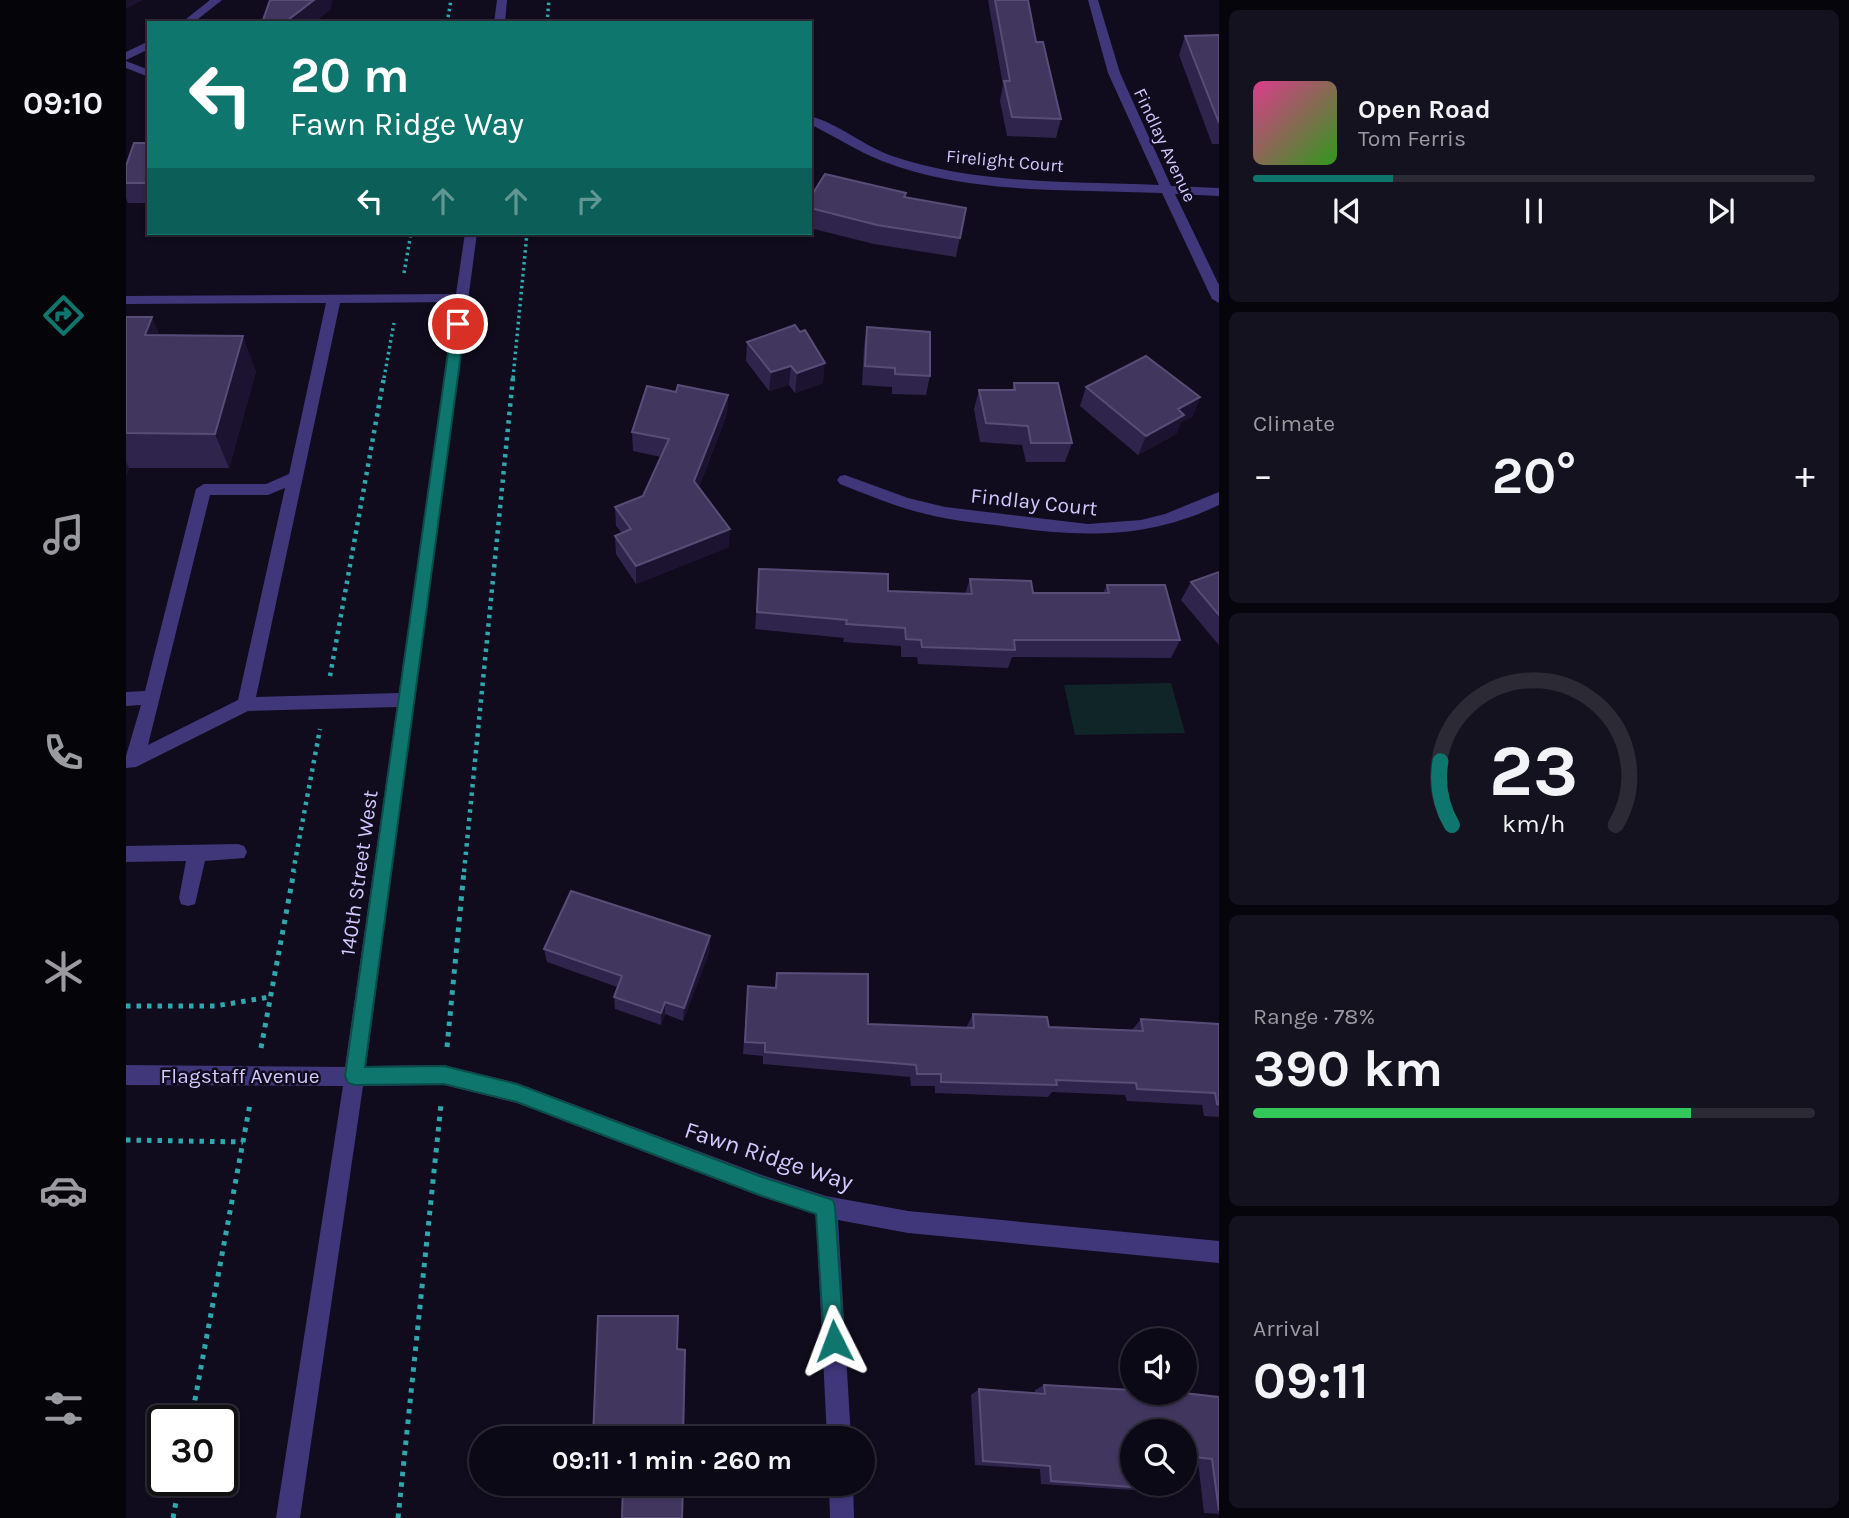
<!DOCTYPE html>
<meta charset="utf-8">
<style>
body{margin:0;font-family:Karla,sans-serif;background:#15121f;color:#f1f3f6;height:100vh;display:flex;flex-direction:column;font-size:26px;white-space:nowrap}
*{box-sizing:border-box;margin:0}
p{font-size:23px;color:#9a9aa1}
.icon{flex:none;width:38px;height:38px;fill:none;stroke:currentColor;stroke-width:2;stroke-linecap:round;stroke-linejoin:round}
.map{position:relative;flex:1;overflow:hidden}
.sheet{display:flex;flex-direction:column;gap:10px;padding:10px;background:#07050c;width:630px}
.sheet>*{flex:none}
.hud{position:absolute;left:21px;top:21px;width:665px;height:214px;border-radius:0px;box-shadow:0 2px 5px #0004,0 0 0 2px #2c2a35;background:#0f766e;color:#fff;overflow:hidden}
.buttons{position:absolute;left:994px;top:1328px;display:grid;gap:14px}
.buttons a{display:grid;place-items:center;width:77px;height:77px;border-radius:50%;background:#0c0916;box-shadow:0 2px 5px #0004,0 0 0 2px #2c2a35;font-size:35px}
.speed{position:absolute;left:21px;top:1405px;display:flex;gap:14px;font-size:35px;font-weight:700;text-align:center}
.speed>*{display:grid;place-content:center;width:91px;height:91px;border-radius:50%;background:#0c0916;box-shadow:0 2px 5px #0004,0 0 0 2px #2c2a35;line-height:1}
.speed .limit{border:4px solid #111;border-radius:10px;background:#fff;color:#111}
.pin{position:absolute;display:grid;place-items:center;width:60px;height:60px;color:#fff;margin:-30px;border:4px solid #fff;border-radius:50%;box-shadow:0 2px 7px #0007}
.me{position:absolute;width:77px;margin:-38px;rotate:357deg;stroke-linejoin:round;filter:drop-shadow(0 0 5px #0008)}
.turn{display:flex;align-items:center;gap:24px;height:147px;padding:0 28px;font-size:32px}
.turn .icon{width:91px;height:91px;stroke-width:2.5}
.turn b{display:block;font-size:49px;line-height:60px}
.lanes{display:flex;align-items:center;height:66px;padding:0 28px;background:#0003;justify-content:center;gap:35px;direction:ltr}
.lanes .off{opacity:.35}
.big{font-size:52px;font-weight:700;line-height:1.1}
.sheet .tile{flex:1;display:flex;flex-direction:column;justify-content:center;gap:10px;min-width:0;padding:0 24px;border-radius:10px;background:#15121f}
.sheet .dial{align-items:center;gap:0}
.dial svg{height:182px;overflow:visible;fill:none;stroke:#2c2a35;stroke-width:7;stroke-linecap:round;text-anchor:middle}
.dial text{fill:#f1f3f6;stroke:none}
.song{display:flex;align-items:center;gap:21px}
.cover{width:84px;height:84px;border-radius:10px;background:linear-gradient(135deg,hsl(330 70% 55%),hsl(110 70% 35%))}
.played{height:7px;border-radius:4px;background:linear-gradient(90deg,#0f766e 25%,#2c2a35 25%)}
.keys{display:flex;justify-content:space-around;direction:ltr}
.heat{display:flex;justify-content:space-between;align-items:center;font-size:38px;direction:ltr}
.charge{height:10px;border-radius:5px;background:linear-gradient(90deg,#34c759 78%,#2c2a35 0)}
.trip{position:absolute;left:343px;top:1426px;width:406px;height:70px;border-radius:35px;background:#0c0916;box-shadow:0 2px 5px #0004,0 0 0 2px #2c2a35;font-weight:700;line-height:70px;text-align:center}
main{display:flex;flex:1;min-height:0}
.menu{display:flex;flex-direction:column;width:126px;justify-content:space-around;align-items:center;background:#050409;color:#9a9aa1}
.menu .icon{width:49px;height:49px}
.menu .selected{color:#0f766e}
.menu b{font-size:32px;color:#f1f3f6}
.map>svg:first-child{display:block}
</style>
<main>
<nav class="menu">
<b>09:10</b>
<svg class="icon selected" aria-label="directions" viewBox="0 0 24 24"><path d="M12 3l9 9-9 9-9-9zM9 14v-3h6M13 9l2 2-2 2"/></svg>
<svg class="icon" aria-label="music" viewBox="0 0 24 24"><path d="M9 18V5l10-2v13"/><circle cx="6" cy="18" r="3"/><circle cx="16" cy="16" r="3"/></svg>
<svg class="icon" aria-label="phone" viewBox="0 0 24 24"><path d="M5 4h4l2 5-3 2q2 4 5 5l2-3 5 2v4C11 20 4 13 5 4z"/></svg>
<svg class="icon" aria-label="climate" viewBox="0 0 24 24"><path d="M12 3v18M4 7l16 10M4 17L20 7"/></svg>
<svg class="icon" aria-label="car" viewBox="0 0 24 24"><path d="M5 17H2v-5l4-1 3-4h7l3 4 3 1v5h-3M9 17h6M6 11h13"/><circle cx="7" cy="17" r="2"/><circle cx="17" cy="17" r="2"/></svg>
<svg class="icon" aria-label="filters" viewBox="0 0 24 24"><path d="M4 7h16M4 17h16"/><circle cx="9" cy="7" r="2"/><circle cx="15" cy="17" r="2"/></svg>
</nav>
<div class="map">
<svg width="1093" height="1518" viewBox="0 0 1093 1518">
<rect width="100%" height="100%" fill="#100c1d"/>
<polygon fill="#0f2527" points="1045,683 1059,733 949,735 938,685"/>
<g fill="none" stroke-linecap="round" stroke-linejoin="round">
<g stroke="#2ea8ac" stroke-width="3.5" stroke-dasharray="2.5 3.5" stroke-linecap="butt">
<polyline points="321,23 325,0"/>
<polyline points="421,23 423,0"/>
<polyline points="278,273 285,233"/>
<polyline points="258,378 268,323"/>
<polyline points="387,378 401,233"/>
</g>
<g stroke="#2ea8ac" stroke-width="4.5" stroke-dasharray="3.5 5" stroke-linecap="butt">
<polyline points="204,676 258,377"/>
<polyline points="167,872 194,729"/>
<polyline points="338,872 387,377"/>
</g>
<g stroke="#2ea8ac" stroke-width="5" stroke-dasharray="4.5 6" stroke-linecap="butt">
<polyline points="0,1006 89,1006 144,997"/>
<polyline points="321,1047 338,871"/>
<polyline points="135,1048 168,871"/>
<polyline points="0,1140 117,1142"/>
<polyline points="65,1421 124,1104"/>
<polyline points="47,1518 54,1480"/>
<polyline points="272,1518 315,1104"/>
</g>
<g fill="#40377b" fill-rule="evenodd">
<polygon points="84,0 96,0 67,23 55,23"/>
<polygon points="371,0 381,0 379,23 368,23"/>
<path d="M962 0H972L994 73 1045 186 1093 188V196L1049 194 1093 285V303L1086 299 1036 193C945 189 842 195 756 161 731 151 708 136 684 124V116C713 124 738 146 766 156 851 185 945 181 1033 185L982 73Z"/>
<polygon points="23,41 23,49 0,60 0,52"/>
<polygon points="0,61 23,70 23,77 0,68"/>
<path d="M339 233H351L240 1066 318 1065 391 1083 636 1175 700 1196 782 1211 1093 1241V1263L782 1233 712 1220 725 1438H701L690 1214 636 1197 391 1103 318 1085 237 1086 174 1518H150L217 1086 0 1085V1065L219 1067 271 707 122 711 10 767 0 768V756L15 705 0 706V692L19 691 70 489 78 484H140L163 474 200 303 0 304V296L330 294ZM329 302 273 693 130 697 214 303ZM159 488 112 700 22 745 84 495H142Z"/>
<path d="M719 475 782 498 819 507 962 524 1015 520 1039 514 1093 492V505C1025 538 958 538 884 527 856 523 827 521 800 514 770 507 742 495 714 484L711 480 714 476Z"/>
<polygon points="112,844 118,846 121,852 118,858 79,861 69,904 62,906 55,904 53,898 60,861 0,862 0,846"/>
<polygon points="703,1484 727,1484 728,1518 704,1518"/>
</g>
</g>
<g fill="#2f244b">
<polygon points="862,0 902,0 910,42 935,119 930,138 881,136 874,101 877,85"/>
<polygon points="1093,35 1093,144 1086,144 1053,55 1059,36"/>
<polygon points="23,143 23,203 2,203 0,198 0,166"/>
<polygon points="684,198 779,198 840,208 830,257 748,244 684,228"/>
<polygon points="0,317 26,317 33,335 130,371 103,468 3,468 0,476"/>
<polygon points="741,327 804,376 800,395 766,394 766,387 736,385 738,346"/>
<polygon points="621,342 697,383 669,393 663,385 643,391 620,361"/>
<polygon points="888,383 946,443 939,462 900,462 896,445 854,442 848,409 853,390 886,390"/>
<polygon points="960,387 1074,397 1066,417 1055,422 1050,434 1012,455 954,406"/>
<polygon points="550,392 602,395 601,414 573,487 603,547 510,584 490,554 489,536 496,533 490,526 489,507 517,496 535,457 507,451 506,432"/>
<polygon points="633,569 762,591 839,594 844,579 907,593 977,593 981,585 1054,640 1045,658 886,657 882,668 792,664 791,657 775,657 775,646 717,642 718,638 629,629"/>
<polygon points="1093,572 1093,645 1055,600 1065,582"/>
<polygon points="418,949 584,950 557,1021 539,1014 535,1025 489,1009 488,997 491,987 421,962"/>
<polygon points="651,973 742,1024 840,1028 847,1014 923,1027 1006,1030 1015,1019 1093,1024 1093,1117 1078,1116 1076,1105 1001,1101 999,1095 926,1092 922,1097 809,1093 809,1086 785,1086 784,1077 637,1064 637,1056 617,1054 622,986 649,987"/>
<polygon points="918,1385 1093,1397 1093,1514 1078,1513 1072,1462 1059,1461 1059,1432 1006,1432 1019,1488 1006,1490 915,1484 914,1469 849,1465 845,1395 853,1389 909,1393 909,1390"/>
<polygon points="452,1484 557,1484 497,1487 454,1486"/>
</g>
<g fill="#1b1330">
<polygon points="0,0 17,0 0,9"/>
<polygon points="188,0 207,0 204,10 188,23 158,23"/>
<polygon points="26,317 40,352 19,335"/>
<polygon points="117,336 130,371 103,468 89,434"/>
<polygon points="699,363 697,383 669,393 671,373"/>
<polygon points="665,366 663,385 643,391 645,372"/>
<polygon points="602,395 601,414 568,500 568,481"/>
<polygon points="1074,397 1066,417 1055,422 1050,434 1012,455 1020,436 1052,409"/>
<polygon points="0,462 3,468 0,476"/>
<polygon points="604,529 603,547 510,584 510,566"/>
<polygon points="584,936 584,950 557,1021 558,1008"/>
<polygon points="539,1002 539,1014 535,1025 535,1013"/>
</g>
<g fill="#41365e" stroke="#584d77" stroke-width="2">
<polygon points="144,0 188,0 158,23 136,23"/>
<polygon points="869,0 902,0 910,42 917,42 935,119 886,117 878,81 884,81"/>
<polygon points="1093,35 1093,123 1059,36"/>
<polygon points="8,143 23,143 23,183 0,183 0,166"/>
<polygon points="699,174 780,193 778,197 840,208 834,238 751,225 684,208 684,198"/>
<polygon points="0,317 26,317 19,335 117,336 89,434 0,433"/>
<polygon points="669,325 674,332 679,330 699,363 671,373 665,366 645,372 621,342"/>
<polygon points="741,327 804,332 804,376 769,374 769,368 739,366"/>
<polygon points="1020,356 1074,397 1052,409 1058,415 1020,436 960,387"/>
<polygon points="888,383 932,383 946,443 905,443 902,426 860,423 853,390 889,390"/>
<polygon points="552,385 602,395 568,481 604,529 510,566 489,536 505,529 489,507 517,496 543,439 506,432 521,386 550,392"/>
<polygon points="633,569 762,574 762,591 846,594 844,579 905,581 907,593 983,593 981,585 1039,585 1054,640 888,640 889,650 796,647 795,640 780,639 779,628 720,624 721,620 631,612"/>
<polygon points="1093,572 1093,615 1065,582"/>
<polygon points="445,891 584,936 558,1008 539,1002 535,1013 488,997 496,976 418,949"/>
<polygon points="651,973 742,974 742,1024 848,1028 847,1014 921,1017 923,1027 1017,1031 1015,1019 1093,1024 1093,1105 1091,1104 1089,1093 1011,1089 1010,1083 930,1080 931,1085 815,1082 815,1074 791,1074 790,1065 639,1052 639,1043 619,1042 622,986 650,988"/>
<polygon points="472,1316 552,1316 551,1349 559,1350 557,1438 467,1438"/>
<polygon points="918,1385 1006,1390 1006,1393 1058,1393 1093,1397 1093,1511 1086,1459 1059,1456 1059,1432 1006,1432 1006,1484 1019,1484 1019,1488 925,1481 924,1466 857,1461 853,1389 919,1394"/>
<polygon points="486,1484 557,1484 556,1518 496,1518 497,1484"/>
</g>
<polygon fill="#0f766e" stroke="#0a4d48" stroke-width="2" points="332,320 339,324 239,1067 318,1066 391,1084 636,1177 707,1200 709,1207 718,1341 715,1348 708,1351 701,1348 698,1341 690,1214 636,1196 391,1102 318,1084 229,1085 222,1083 219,1076 326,324"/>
<g text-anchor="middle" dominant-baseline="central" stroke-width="5" stroke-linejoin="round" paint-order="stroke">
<g font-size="18" fill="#d4c8fe" stroke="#100c1d">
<text transform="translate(1039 145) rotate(65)">Findlay Avenue</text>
<text transform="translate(879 161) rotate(5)">Firelight Court</text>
</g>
<g font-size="21" fill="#d4c8fe" stroke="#100c1d">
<text transform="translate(908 502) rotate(6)">Findlay Court</text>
<text transform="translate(233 873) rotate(-82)">140th Street West</text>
<text x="114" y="1076">Flagstaff Avenue</text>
</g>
<g font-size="24" fill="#d4c8fe" stroke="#100c1d">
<text transform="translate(643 1156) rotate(18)">Fawn Ridge Way</text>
</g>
</g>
</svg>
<div class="buttons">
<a><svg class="icon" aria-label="sound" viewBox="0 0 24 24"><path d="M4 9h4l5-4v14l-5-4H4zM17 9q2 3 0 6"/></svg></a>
<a><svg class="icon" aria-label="search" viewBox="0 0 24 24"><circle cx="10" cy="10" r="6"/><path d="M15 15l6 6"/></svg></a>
</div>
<div class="speed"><div class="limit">30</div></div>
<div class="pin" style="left:332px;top:324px;background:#d93025"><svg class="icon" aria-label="arrive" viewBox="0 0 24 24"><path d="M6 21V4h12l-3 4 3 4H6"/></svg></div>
<svg class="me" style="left:708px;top:1341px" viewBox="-20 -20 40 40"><path d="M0-17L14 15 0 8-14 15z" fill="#0f766e" stroke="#fff" stroke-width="4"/></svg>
<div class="trip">09:11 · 1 min · 260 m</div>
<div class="hud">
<div class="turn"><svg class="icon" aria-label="left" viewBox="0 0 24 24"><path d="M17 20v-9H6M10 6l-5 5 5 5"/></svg><div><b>20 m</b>Fawn Ridge Way</div></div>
<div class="lanes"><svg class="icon" aria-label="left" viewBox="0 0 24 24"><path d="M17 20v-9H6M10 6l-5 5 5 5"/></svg><svg class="icon off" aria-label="ahead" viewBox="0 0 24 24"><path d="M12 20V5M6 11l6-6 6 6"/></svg><svg class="icon off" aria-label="ahead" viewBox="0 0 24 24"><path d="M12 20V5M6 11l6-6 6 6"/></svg><svg class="icon off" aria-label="right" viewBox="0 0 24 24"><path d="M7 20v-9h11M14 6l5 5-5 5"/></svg></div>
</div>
</div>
<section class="sheet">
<div class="tile">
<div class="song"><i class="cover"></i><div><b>Open Road</b><p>Tom Ferris</p></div></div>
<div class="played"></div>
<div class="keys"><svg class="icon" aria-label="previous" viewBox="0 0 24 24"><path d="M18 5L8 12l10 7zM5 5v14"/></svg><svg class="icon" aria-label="pause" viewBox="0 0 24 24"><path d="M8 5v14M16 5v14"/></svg><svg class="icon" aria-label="next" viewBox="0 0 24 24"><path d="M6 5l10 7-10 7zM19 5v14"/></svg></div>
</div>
<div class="tile"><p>Climate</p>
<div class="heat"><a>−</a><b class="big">20°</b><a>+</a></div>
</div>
<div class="tile dial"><svg viewBox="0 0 100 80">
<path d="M14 69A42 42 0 1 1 86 69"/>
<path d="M14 69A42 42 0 0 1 9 41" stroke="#0f766e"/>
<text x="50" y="56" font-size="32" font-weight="700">23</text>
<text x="50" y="72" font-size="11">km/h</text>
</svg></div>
<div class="tile"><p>Range · 78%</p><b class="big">390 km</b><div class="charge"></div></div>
<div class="tile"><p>Arrival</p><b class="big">09:11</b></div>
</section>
</main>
